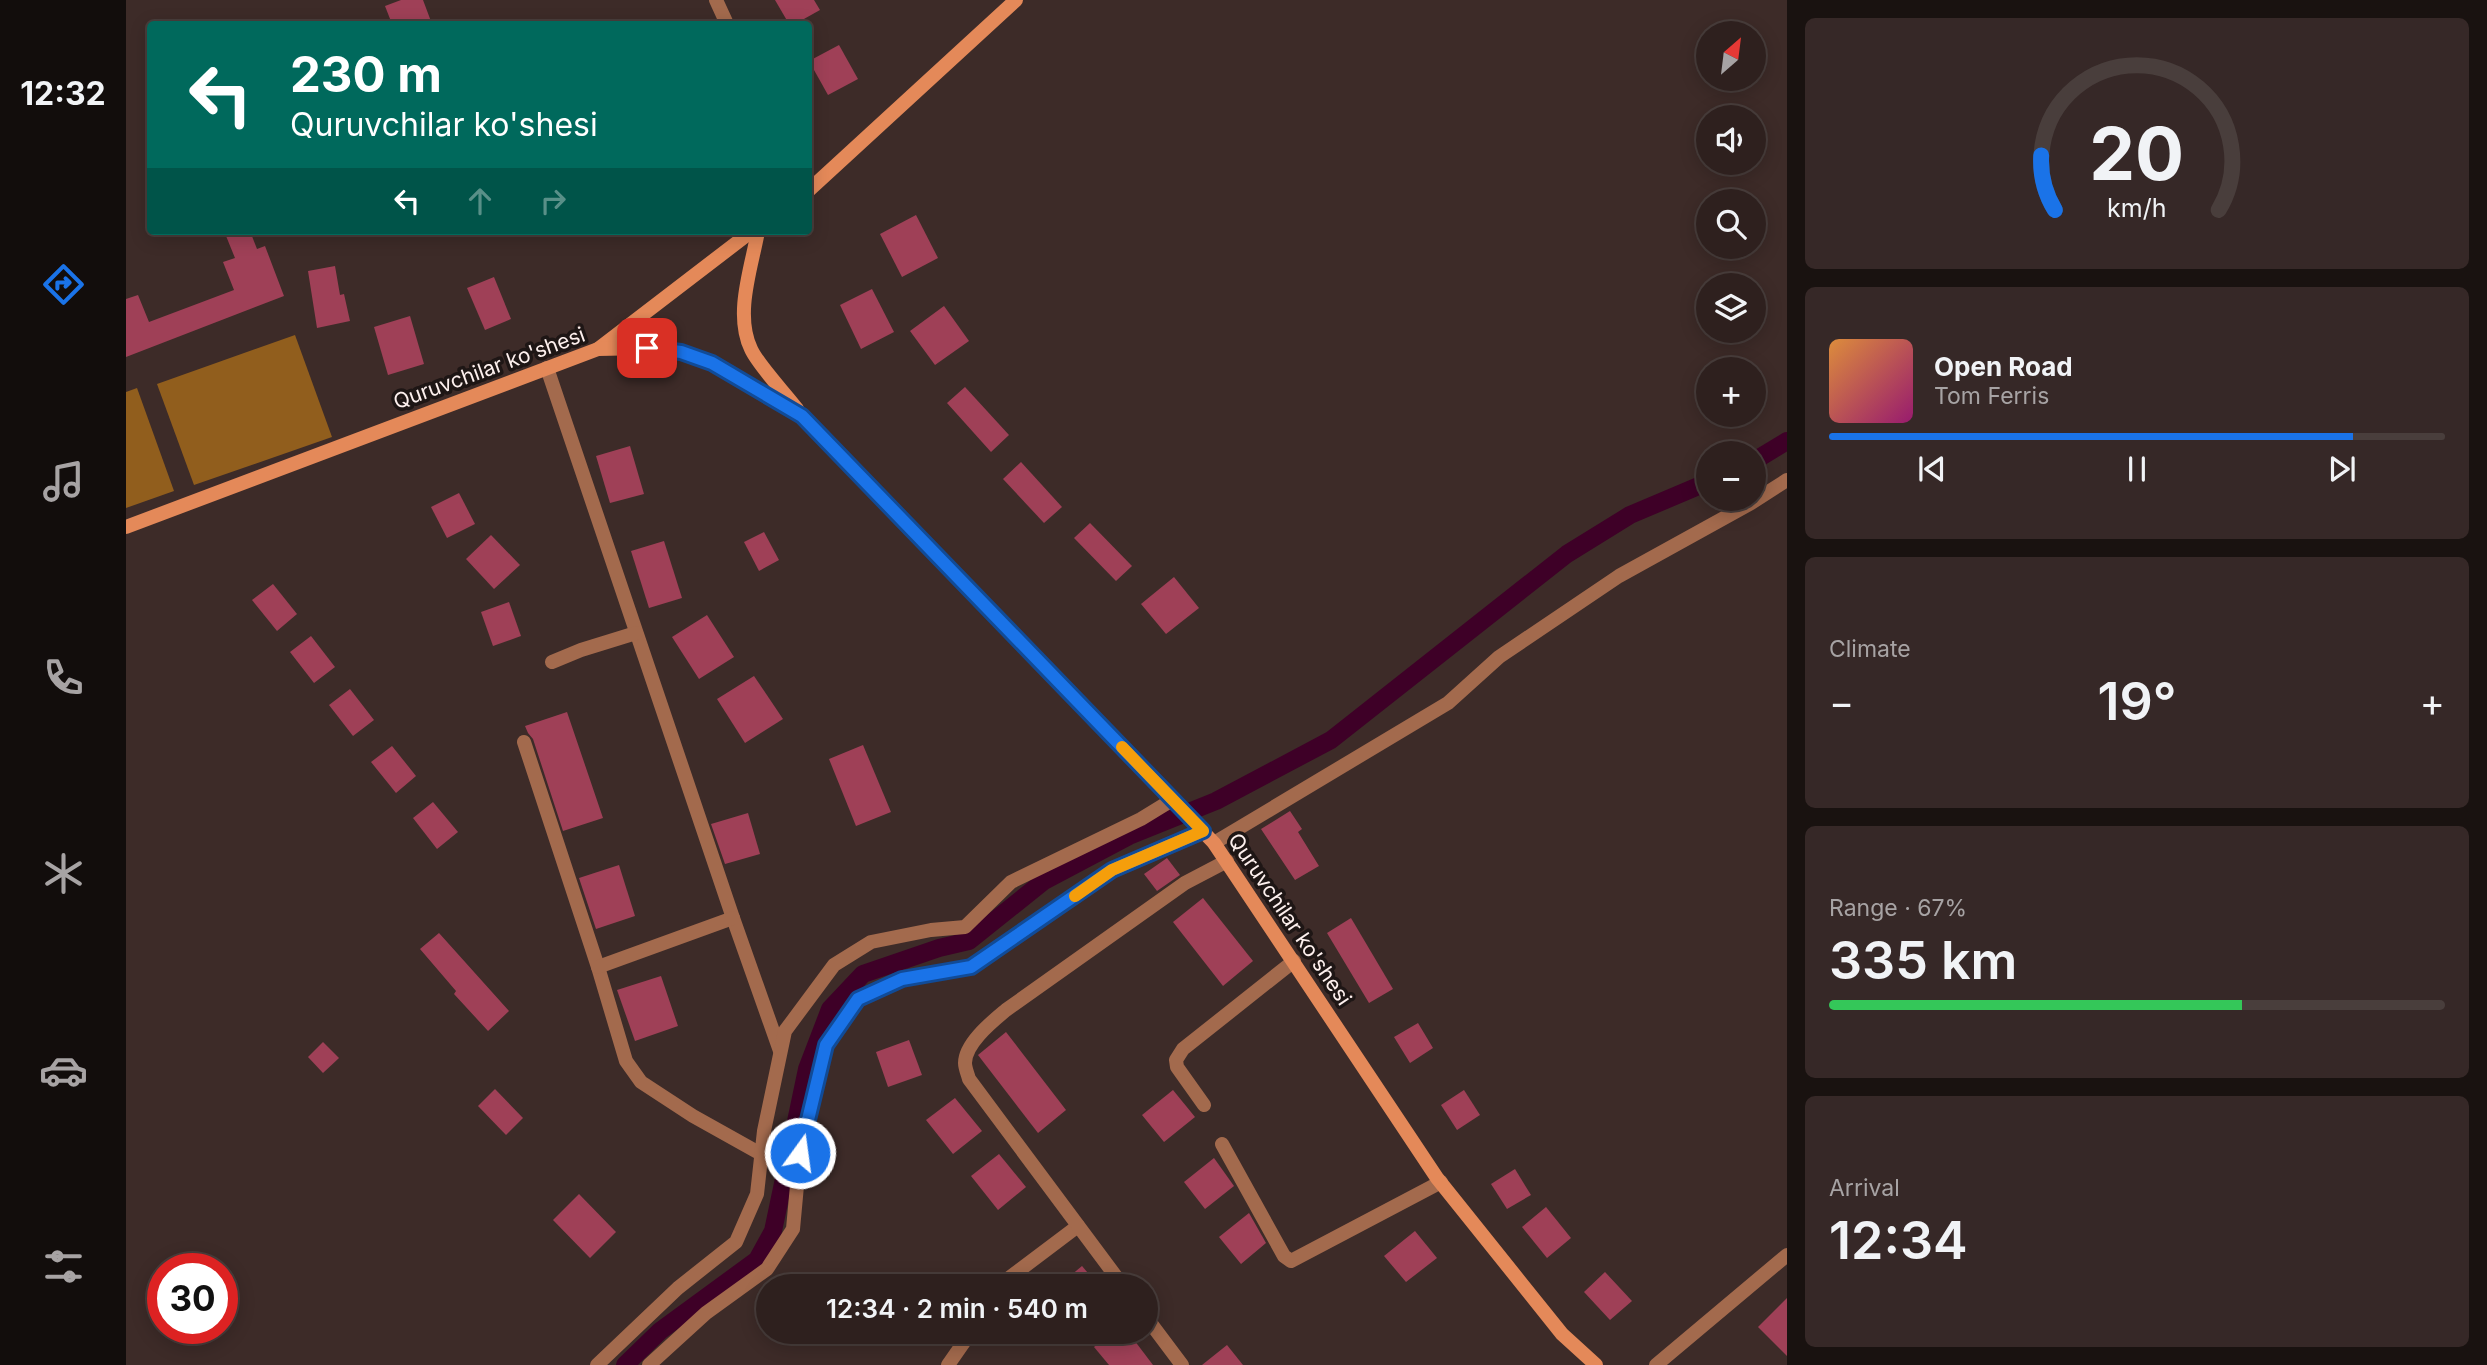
<!DOCTYPE html>
<meta charset="utf-8">
<style>
body{margin:0;font-family:Inter,sans-serif;background:#362827;color:#f1f3f6;height:100vh;display:flex;flex-direction:column;font-size:26px;white-space:nowrap}
*{box-sizing:border-box;margin:0}
p{font-size:23px;color:#a7a3a4}
.icon{flex:none;width:38px;height:38px;fill:none;stroke:currentColor;stroke-width:2;stroke-linecap:round;stroke-linejoin:round}
.map{position:relative;flex:1;overflow:hidden}
.sheet{display:flex;flex-direction:column;gap:18px;padding:18px;background:#191210;width:700px}
.sheet>*{flex:none}
.banner{position:absolute;left:21px;top:21px;width:665px;height:214px;border-radius:7px;box-shadow:0 4px 18px #0003,0 0 0 2px #493e3c;background:#00695c;color:#fff;overflow:hidden}
.needle{width:46px;rotate:28deg}
.tools{position:absolute;left:1570px;top:21px;display:grid;gap:14px}
.tools a{display:grid;place-items:center;width:70px;height:70px;border-radius:50%;background:#2e201e;box-shadow:0 4px 18px #0003,0 0 0 2px #493e3c;font-size:35px}
.speed{position:absolute;left:21px;top:1253px;display:flex;gap:14px;font-size:35px;font-weight:700;text-align:center}
.speed>*{display:grid;place-content:center;width:91px;height:91px;border-radius:50%;background:#2e201e;box-shadow:0 4px 18px #0003,0 0 0 2px #493e3c;line-height:1}
.speed .limit{border:10px solid #d22;background:#fff;color:#111}
.pin{position:absolute;display:grid;place-items:center;width:60px;height:60px;color:#fff;margin:-30px;border-radius:14px;box-shadow:0 4px 10px #0006}
.me{position:absolute;width:77px;margin:-38px;rotate:14deg;stroke-linejoin:round;filter:drop-shadow(0 0 5px #0008)}
.turn{display:flex;align-items:center;gap:24px;height:147px;padding:0 28px;font-size:32px}
.turn .icon{width:91px;height:91px;stroke-width:2.5}
.turn b{display:block;font-size:49px;line-height:60px}
.lanes{display:flex;align-items:center;height:66px;padding:0 28px;background:#0003;justify-content:center;gap:35px;direction:ltr}
.lanes .off{opacity:.35}
.big{font-size:52px;font-weight:600;line-height:1.1}
.sheet .widget{flex:1;display:flex;flex-direction:column;justify-content:center;gap:10px;min-width:0;padding:0 24px;border-radius:10px;background:#362827}
.sheet .dial{align-items:center;gap:0}
.dial svg{height:182px;overflow:visible;fill:none;stroke:#493e3c;stroke-width:7;stroke-linecap:round;text-anchor:middle}
.dial text{fill:#f1f3f6;stroke:none}
.song{display:flex;align-items:center;gap:21px}
.cover{width:84px;height:84px;border-radius:10px;background:linear-gradient(135deg,hsl(30 70% 55%),hsl(320 70% 35%))}
.played{height:7px;border-radius:4px;background:linear-gradient(90deg,#1a73e8 85%,#493e3c 85%)}
.keys{display:flex;justify-content:space-around;direction:ltr}
.heat{display:flex;justify-content:space-between;align-items:center;font-size:38px;direction:ltr}
.charge{height:10px;border-radius:5px;background:linear-gradient(90deg,#34c759 67%,#493e3c 0)}
.trip{position:absolute;left:630px;top:1274px;width:402px;height:70px;border-radius:35px;background:#2e201e;box-shadow:0 4px 18px #0003,0 0 0 2px #493e3c;font-weight:600;line-height:70px;text-align:center}
main{display:flex;flex:1;min-height:0}
.dock{display:flex;flex-direction:column;width:126px;justify-content:space-around;align-items:center;background:#120d0c;color:#a7a3a4}
.dock .icon{width:49px;height:49px}
.dock .on{color:#1a73e8}
.dock b{font-size:32px;color:#f1f3f6}
.map>svg:first-child{display:block}
</style>
<main>
<nav class="dock">
<b>12:32</b>
<svg class="icon on" aria-label="directions" viewBox="0 0 24 24"><path d="M12 3l9 9-9 9-9-9zM9 14v-3h6M13 9l2 2-2 2"/></svg>
<svg class="icon" aria-label="music" viewBox="0 0 24 24"><path d="M9 18V5l10-2v13"/><circle cx="6" cy="18" r="3"/><circle cx="16" cy="16" r="3"/></svg>
<svg class="icon" aria-label="phone" viewBox="0 0 24 24"><path d="M5 4h4l2 5-3 2q2 4 5 5l2-3 5 2v4C11 20 4 13 5 4z"/></svg>
<svg class="icon" aria-label="climate" viewBox="0 0 24 24"><path d="M12 3v18M4 7l16 10M4 17L20 7"/></svg>
<svg class="icon" aria-label="car" viewBox="0 0 24 24"><path d="M5 17H2v-5l4-1 3-4h7l3 4 3 1v5h-3M9 17h6M6 11h13"/><circle cx="7" cy="17" r="2"/><circle cx="17" cy="17" r="2"/></svg>
<svg class="icon" aria-label="filters" viewBox="0 0 24 24"><path d="M4 7h16M4 17h16"/><circle cx="9" cy="7" r="2"/><circle cx="15" cy="17" r="2"/></svg>
</nav>
<div class="map">
<svg width="1661" height="1365" viewBox="0 0 1661 1365">
<rect width="100%" height="100%" fill="#3d2b28"/>
<g fill="#915e1d">
<polygon points="169,335 206,437 68,485 31,384"/>
<polygon points="11,388 48,491 0,508 0,392"/>
</g>
<g fill="none" stroke-linecap="round" stroke-linejoin="round">
<g stroke="#3e0027" stroke-width="18">
<polyline points="1628,461 1661,441"/>
<polyline points="499,1365 534,1331 631,1260 647,1231 681,1069 704,1009 737,974 813,948 843,941 918,881 1003,836 1090,801 1205,740 1441,554 1504,515 1582,482"/>
</g>
</g>
<g fill="#9f4057">
<polygon points="275,0 297,0 306,24 266,24 259,6"/>
<polygon points="649,0 688,0 694,10 669,24 663,24"/>
<polygon points="713,45 732,79 702,95 683,61"/>
<polygon points="790,215 812,258 776,277 754,234"/>
<polygon points="98,231 124,231 131,249 139,246 158,296 0,357 0,299 12,295 23,322 108,290 97,262 109,258"/>
<polygon points="209,266 214,295 218,294 224,321 191,328 182,271"/>
<polygon points="368,277 385,319 359,330 341,288"/>
<polygon points="746,289 768,332 735,349 714,305"/>
<polygon points="818,306 843,341 809,365 784,331"/>
<polygon points="284,316 298,364 262,375 248,327"/>
<polygon points="839,387 883,435 865,452 821,403"/>
<polygon points="504,446 518,494 484,503 470,456"/>
<polygon points="895,462 936,507 918,523 877,479"/>
<polygon points="333,493 349,524 321,538 305,507"/>
<polygon points="964,523 1006,566 990,581 948,538"/>
<polygon points="638,532 653,560 633,571 618,542"/>
<polygon points="365,535 394,565 368,589 340,559"/>
<polygon points="538,541 556,598 523,608 505,551"/>
<polygon points="1048,577 1073,608 1040,634 1015,604"/>
<polygon points="147,584 171,614 151,631 126,600"/>
<polygon points="383,602 395,636 367,646 355,612"/>
<polygon points="581,615 608,657 573,679 546,637"/>
<polygon points="185,636 209,667 188,683 164,652"/>
<polygon points="628,676 657,719 619,743 591,699"/>
<polygon points="224,689 248,720 227,736 203,705"/>
<polygon points="441,712 477,818 437,831 407,739 402,733 399,726"/>
<polygon points="737,745 765,812 730,826 703,759"/>
<polygon points="266,746 290,776 270,793 245,762"/>
<polygon points="307,802 332,832 311,849 287,818"/>
<polygon points="1164,811 1176,829 1172,832 1193,866 1169,880 1135,829"/>
<polygon points="622,813 634,854 599,864 585,824"/>
<polygon points="1041,858 1054,875 1031,891 1018,874"/>
<polygon points="493,865 509,916 470,929 453,878"/>
<polygon points="1077,898 1127,961 1097,986 1047,922"/>
<polygon points="1225,918 1267,989 1243,1003 1201,933"/>
<polygon points="313,933 383,1011 362,1031 328,994 330,991 294,949"/>
<polygon points="535,976 552,1026 509,1041 491,990"/>
<polygon points="1292,1023 1307,1048 1284,1063 1268,1037"/>
<polygon points="880,1032 940,1110 912,1133 852,1055"/>
<polygon points="783,1040 796,1075 762,1087 750,1052"/>
<polygon points="197,1042 213,1058 197,1073 182,1057"/>
<polygon points="369,1089 397,1118 380,1135 352,1106"/>
<polygon points="1047,1090 1069,1117 1038,1142 1016,1115"/>
<polygon points="1338,1090 1354,1115 1331,1130 1315,1105"/>
<polygon points="829,1098 856,1131 827,1154 800,1120"/>
<polygon points="873,1154 900,1187 872,1210 845,1176"/>
<polygon points="1088,1158 1108,1186 1079,1209 1058,1182"/>
<polygon points="1389,1169 1405,1195 1381,1209 1365,1184"/>
<polygon points="453,1194 490,1232 464,1258 427,1220"/>
<polygon points="1420,1207 1445,1238 1421,1258 1396,1227"/>
<polygon points="1123,1213 1140,1243 1115,1264 1093,1237"/>
<polygon points="1289,1231 1311,1258 1280,1282 1258,1256"/>
<polygon points="956,1266 973,1286 932,1286"/>
<polygon points="1479,1272 1506,1301 1484,1320 1458,1292"/>
<polygon points="1661,1298 1661,1356 1632,1327"/>
<polygon points="986,1332 1002,1332 1027,1365 983,1365 968,1347"/>
<polygon points="1101,1345 1117,1365 1076,1365"/>
</g>
<g fill="none" stroke-linecap="round" stroke-linejoin="round">
<g stroke="#a36a4d" stroke-width="14">
<polyline points="590,0 601,24"/>
<polyline points="421,368 607,918 654,1051"/>
<polyline points="426,662 455,650 510,633"/>
<polyline points="398,742 472,967 500,1061 515,1082 567,1116 635,1154"/>
<polyline points="1088,843 1322,703 1373,657 1493,576 1625,503 1661,480"/>
<polyline points="472,967 607,918"/>
<polyline points="1078,1105 1051,1067 1050,1060 1057,1049 1168,961"/>
<polyline points="1096,1144 1158,1256 1165,1261 1315,1182"/>
<polyline points="876,1286 879,1281 952,1226"/>
<path d="M997 1286 843 1079C842 1075 839 1068 839 1063 839 1043 867 1021 880 1010L1059 883 1101 861"/>
<polyline points="1020,1317 1056,1365"/>
<polyline points="471,1365 552,1288 610,1242 631,1194 638,1131 659,1031 708,965 745,942 805,930 839,927 885,882 1015,819 1046,800"/>
<polyline points="523,1365 580,1313 641,1269 667,1229 674,1153 700,1045 732,999 776,979 845,967 986,870 1077,831"/>
<polyline points="822,1365 845,1332"/>
<polyline points="1530,1365 1661,1255"/>
</g>
<g stroke="#e48959" stroke-width="14">
<polyline points="682,191 890,0"/>
<path d="M632 231C626 266 608 314 625 349 632 365 659 393 671 409"/>
<polyline points="472,349 626,231"/>
<polyline points="0,527 472,349 521,348 555,352 586,363 676,416 1088,843 1311,1178 1436,1334 1470,1365"/>
</g>
</g>
<g fill="none" stroke-linecap="round" stroke-linejoin="round">
<g stroke="#114b97" stroke-width="18">
<polyline id="route" points="521,348 555,352 586,363 676,416 1077,831 986,870 845,967 776,979 732,999 700,1045 674,1153"/>
</g>
<use href="#route" stroke="#1a73e8" stroke-width="12"/>
<polyline stroke="#f59e0b" stroke-width="12" points="949,896 986,870 1077,831 996,747"/>
</g>
<g text-anchor="middle" dominant-baseline="central" stroke-width="7" stroke-linejoin="round" paint-order="stroke">
<g font-size="21" fill="#fdf0ee" stroke="#1e1615">
<text transform="translate(363 368) rotate(-20)">Quruvchilar ko'shesi</text>
<text transform="translate(1164 919) rotate(56)">Quruvchilar ko'shesi</text>
</g>
</g>
</svg>
<div class="tools">
<a><svg class="needle" viewBox="-14 -14 28 28"><path d="M0-13l5 13h-10z" fill="#e53935"/><path d="M0 13l5-13h-10z" fill="#a7a3a4"/></svg></a>
<a><svg class="icon" aria-label="sound" viewBox="0 0 24 24"><path d="M4 9h4l5-4v14l-5-4H4zM17 9q2 3 0 6"/></svg></a>
<a><svg class="icon" aria-label="search" viewBox="0 0 24 24"><circle cx="10" cy="10" r="6"/><path d="M15 15l6 6"/></svg></a>
<a><svg class="icon" aria-label="layers" viewBox="0 0 24 24"><path d="M12 4l9 5-9 5-9-5zM3 14l9 5 9-5"/></svg></a>
<a>+</a>
<a>−</a>
</div>
<div class="speed"><div class="limit">30</div></div>
<div class="pin" style="left:521px;top:348px;background:#d93025"><svg class="icon" aria-label="arrive" viewBox="0 0 24 24"><path d="M6 21V4h12l-3 4 3 4H6"/></svg></div>
<svg class="me" style="left:674px;top:1153px" viewBox="-20 -20 40 40"><circle r="17" fill="#1a73e8" stroke="#fff" stroke-width="3"/><path d="M0-11L8 9 0 5-8 9z" fill="#fff"/></svg>
<div class="trip">12:34 · 2 min · 540 m</div>
<div class="banner">
<div class="turn"><svg class="icon" aria-label="left" viewBox="0 0 24 24"><path d="M17 20v-9H6M10 6l-5 5 5 5"/></svg><div><b>230 m</b>Quruvchilar ko'shesi</div></div>
<div class="lanes"><svg class="icon" aria-label="left" viewBox="0 0 24 24"><path d="M17 20v-9H6M10 6l-5 5 5 5"/></svg><svg class="icon off" aria-label="ahead" viewBox="0 0 24 24"><path d="M12 20V5M6 11l6-6 6 6"/></svg><svg class="icon off" aria-label="right" viewBox="0 0 24 24"><path d="M7 20v-9h11M14 6l5 5-5 5"/></svg></div>
</div>
</div>
<section class="sheet">
<div class="widget dial"><svg viewBox="0 0 100 80">
<path d="M14 69A42 42 0 1 1 86 69"/>
<path d="M14 69A42 42 0 0 1 8 45" stroke="#1a73e8"/>
<text x="50" y="56" font-size="32" font-weight="700">20</text>
<text x="50" y="72" font-size="11">km/h</text>
</svg></div>
<div class="widget">
<div class="song"><i class="cover"></i><div><b>Open Road</b><p>Tom Ferris</p></div></div>
<div class="played"></div>
<div class="keys"><svg class="icon" aria-label="previous" viewBox="0 0 24 24"><path d="M18 5L8 12l10 7zM5 5v14"/></svg><svg class="icon" aria-label="pause" viewBox="0 0 24 24"><path d="M8 5v14M16 5v14"/></svg><svg class="icon" aria-label="next" viewBox="0 0 24 24"><path d="M6 5l10 7-10 7zM19 5v14"/></svg></div>
</div>
<div class="widget"><p>Climate</p>
<div class="heat"><a>−</a><b class="big">19°</b><a>+</a></div>
</div>
<div class="widget"><p>Range · 67%</p><b class="big">335 km</b><div class="charge"></div></div>
<div class="widget"><p>Arrival</p><b class="big">12:34</b></div>
</section>
</main>
